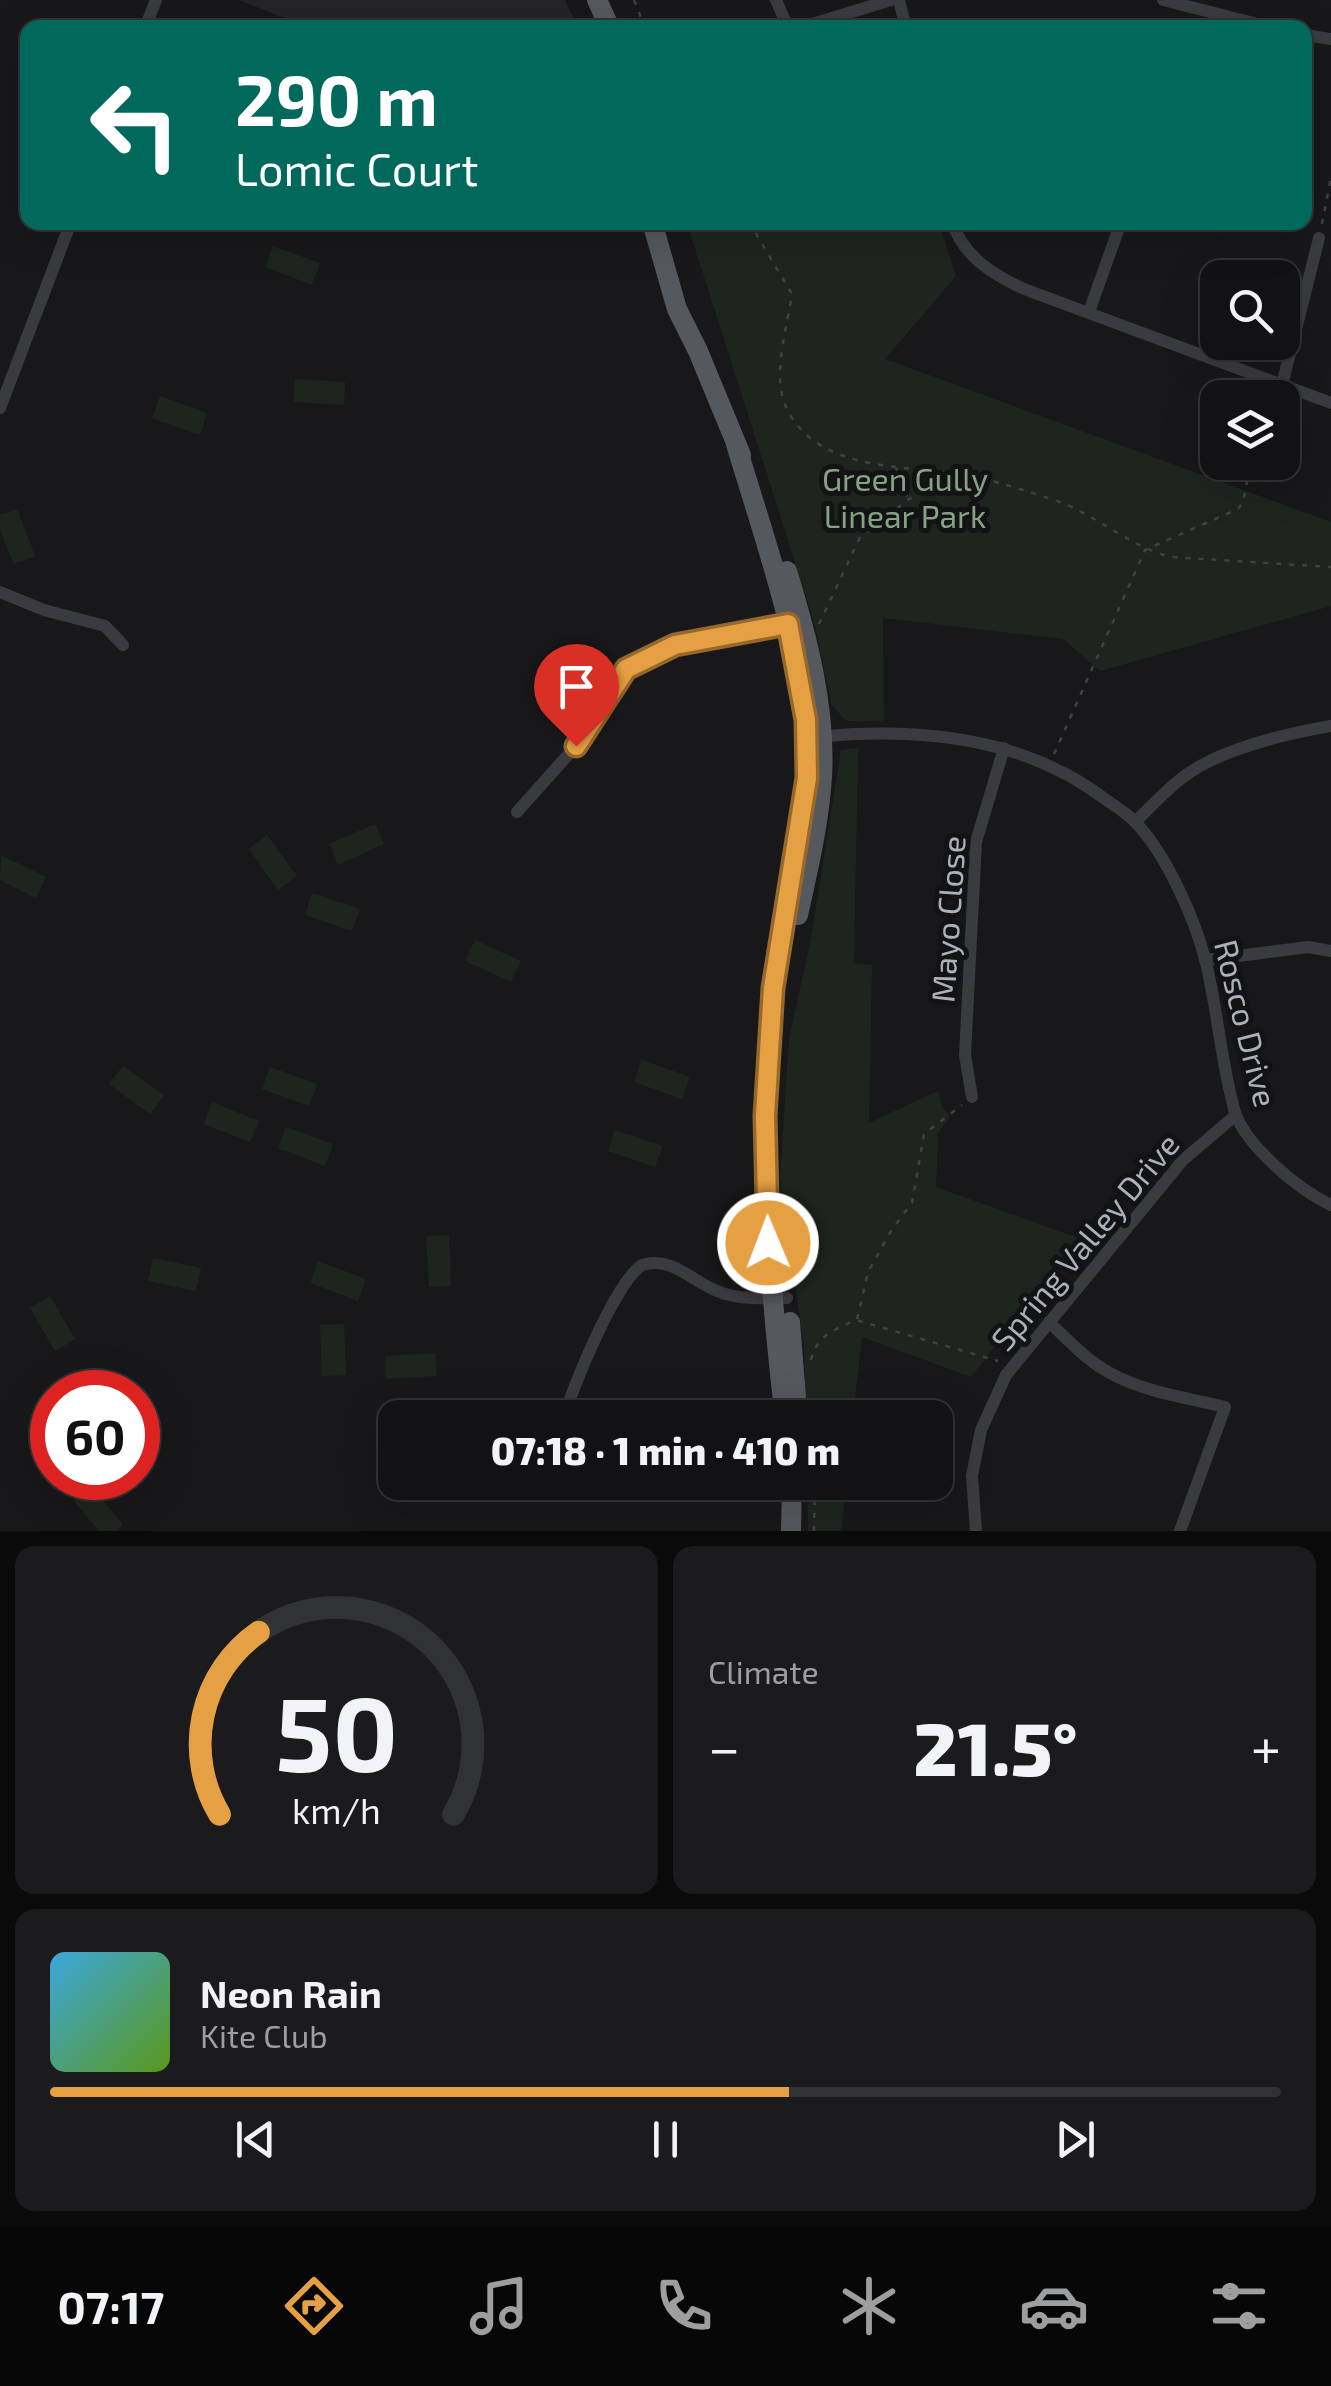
<!DOCTYPE html>
<meta charset="utf-8">
<style>
body{margin:0;font-family:"Exo 2",sans-serif;background:#1b1b1d;color:#f1f3f6;height:100vh;display:flex;flex-direction:column;font-size:38px;white-space:nowrap}
*{box-sizing:border-box;margin:0}
p{font-size:32px;color:#9c9ea0}
.icon{flex:none;width:55px;height:55px;fill:none;stroke:currentColor;stroke-width:2;stroke-linecap:round;stroke-linejoin:round}
.map{position:relative;height:1531px;overflow:hidden}
.drawer{display:flex;flex-direction:column;gap:15px;padding:15px;background:#0a0a0b;flex:1}
.drawer>*{flex:none}
.top-card{position:absolute;left:20px;top:20px;width:1292px;height:210px;border-radius:20px;box-shadow:0 10px 40px #0002,0 0 0 2px #313234;background:#00695c;color:#fff;overflow:hidden}
.fabs{position:absolute;left:1200px;top:260px;display:grid;gap:20px}
.fabs a{display:grid;place-items:center;width:100px;height:100px;border-radius:20px;background:#121214;box-shadow:0 10px 40px #0002,0 0 0 2px #313234;font-size:50px}
.speed{position:absolute;left:30px;top:1370px;display:flex;gap:20px;font-size:50px;font-weight:700;text-align:center}
.speed>*{display:grid;place-content:center;width:130px;height:130px;border-radius:50%;background:#121214;box-shadow:0 10px 40px #0002,0 0 0 2px #313234;line-height:1}
.speed .limit{border:15px solid #d22;background:#fff;color:#111}
.pin{position:absolute;display:grid;place-items:center;width:85px;height:85px;color:#fff;margin:-102px -42px;border-radius:50% 50% 50% 0;rotate:-45deg;box-shadow:0 0 10px #0007}
.pin .icon{rotate:45deg}
.me{position:absolute;width:110px;margin:-55px;rotate:359deg;stroke-linejoin:round;filter:drop-shadow(0 0 8px #0008)}
.turn{display:flex;align-items:center;gap:35px;height:210px;padding:0 50px;font-size:45px}
.turn .icon{width:130px;height:130px;stroke-width:2.5}
.turn b{display:block;font-size:70px;line-height:85px}
.big{font-size:75px;font-weight:800;line-height:1.1}
.drawer .widget{flex:1;display:flex;flex-direction:column;justify-content:center;gap:15px;min-width:0;padding:0 35px;border-radius:20px;background:#1b1b1d}
.drawer .dial{align-items:center;gap:0}
.dial svg{height:260px;overflow:visible;fill:none;stroke:#313234;stroke-width:7;stroke-linecap:round;text-anchor:middle}
.dial text{fill:#f1f3f6;stroke:none}
.song{display:flex;align-items:center;gap:30px}
.cover{width:120px;height:120px;border-radius:15px;background:linear-gradient(135deg,hsl(200 70% 55%),hsl(90 70% 35%))}
.played{height:10px;border-radius:5px;background:linear-gradient(90deg,#e6a044 60%,#313234 60%)}
.keys{display:flex;justify-content:space-around;direction:ltr}
.heat{display:flex;justify-content:space-between;align-items:center;font-size:55px;direction:ltr}
.drawer .tiles{flex:1;display:grid;gap:15px;grid-template-columns:1fr 1fr}
.widget:last-child{grid-column:span 2}
.trip{position:absolute;left:378px;top:1400px;width:575px;height:100px;border-radius:20px;background:#121214;box-shadow:0 10px 40px #0002,0 0 0 2px #313234;font-weight:800;line-height:100px;text-align:center}
.tab-bar{display:flex;height:160px;justify-content:space-around;align-items:center;background:#070708;color:#9c9ea0}
.tab-bar .icon{width:70px;height:70px}
.tab-bar .active{color:#e6a044}
.tab-bar b{font-size:45px;color:#f1f3f6}
.map>svg:first-child{display:block}
</style>
<div class="map">
<svg width="1331" height="1531" viewBox="0 0 1331 1531">
<rect width="100%" height="100%" fill="#18181a"/>
<polygon fill="#242427" points="239,0 565,0 578,27 307,27"/>
<g fill="#1e251f">
<polygon points="687,223 939,223 956,276 885,359 1331,522 1331,606 1100,671 1063,639 883,618 884,721 850,721 843,718 831,703 815,625"/>
<polygon points="273,246 320,263 312,285 265,267"/>
<polygon points="295,379 345,382 344,405 294,402"/>
<polygon points="160,396 207,413 200,435 152,418"/>
<polygon points="17,509 35,556 14,564 0,530 0,515"/>
<polygon points="858,748 854,963 872,965 869,1123 938,1091 942,1107 950,1116 938,1133 936,1187 1078,1238 971,1377 862,1337 853,1417 806,1418 804,1346 780,1179 789,1039 810,944 841,750"/>
<polygon points="375,824 384,844 338,865 329,844"/>
<polygon points="267,835 297,876 278,890 249,849"/>
<polygon points="1,855 46,877 36,898 0,880"/>
<polygon points="312,893 360,909 352,931 305,915"/>
<polygon points="475,940 521,961 511,982 465,961"/>
<polygon points="642,1060 690,1077 682,1099 634,1082"/>
<polygon points="123,1066 164,1095 150,1114 109,1084"/>
<polygon points="270,1067 317,1084 309,1106 262,1089"/>
<polygon points="212,1102 259,1121 250,1142 204,1124"/>
<polygon points="286,1127 333,1144 325,1166 278,1148"/>
<polygon points="615,1130 663,1146 655,1167 608,1151"/>
<polygon points="449,1235 451,1286 429,1287 426,1236"/>
<polygon points="153,1258 201,1268 196,1291 148,1281"/>
<polygon points="318,1261 366,1279 358,1301 310,1283"/>
<polygon points="50,1296 75,1339 55,1351 30,1308"/>
<polygon points="344,1324 346,1375 322,1376 320,1325"/>
<polygon points="435,1353 437,1376 386,1379 385,1356"/>
<polygon points="807,1483 846,1483 841,1531 808,1531"/>
<polygon points="91,1486 123,1525 116,1531 99,1531 74,1501"/>
</g>
<g fill="none" stroke-linecap="round" stroke-linejoin="round">
<g stroke="#3f4246" stroke-width="2.5" stroke-dasharray="5 8" stroke-linecap="butt">
<polyline points="634,0 645,28"/>
<path d="M749 222 792 294C787 330 769 381 790 415 824 471 902 465 958 474 991 479 1023 490 1054 500 1096 514 1128 546 1171 557L1331 567"/>
<polyline points="1322,224 1331,177"/>
<polyline points="896,468 908,498"/>
<polyline points="819,624 860,537 909,499 956,474"/>
<polyline points="1054,754 1145,550 1238,509 1243,502 1251,462"/>
<polyline points="857,1319 868,1272 891,1231 912,1203 924,1134 962,1105"/>
<path d="M811 1360C817 1335 834 1330 856 1320L998 1361"/>
<polyline points="810,1408 810,1418"/>
<polyline points="814,1531 815,1482"/>
</g>
<g stroke="#393b3f" stroke-width="12">
<polyline points="776,0 788,28"/>
<polyline points="899,0 906,28"/>
<polyline points="1163,0 1273,28"/>
<polyline points="145,28 156,0"/>
<polyline points="799,28 891,0"/>
<polyline points="1305,35 1331,39"/>
<path d="M952 222C964 257 992 274 1024 289L1331 403"/>
<polyline points="1089,312 1121,222"/>
<polyline points="1282,385 1319,238"/>
<polyline points="0,408 71,222"/>
<polyline points="0,592 44,610 105,626 123,645"/>
<path d="M817 737C917 727 1022 736 1105 799 1115 806 1127 813 1135 822 1166 853 1196 921 1206 963 1218 1012 1221 1064 1235 1112 1246 1146 1299 1190 1331 1205"/>
<polyline points="517,812 576,746 626,669 675,645 795,623"/>
<path d="M1135 822C1151 807 1165 791 1182 778 1219 749 1285 734 1331 726"/>
<polyline points="1206,960 1308,947 1331,951"/>
<polyline points="972,1097 965,1055 976,842 1004,748"/>
<path d="M1049 1322C1068 1340 1086 1360 1110 1373 1144 1392 1187 1398 1225 1407L1180 1531"/>
<path d="M564 1418C573 1385 616 1282 642 1265 673 1255 694 1284 722 1293 744 1300 765 1298 787 1298"/>
<polyline points="976,1531 972,1476 981,1430 1006,1375 1183,1160 1236,1115"/>
</g>
<g stroke="#55585d" stroke-width="20">
<polyline points="597,0 610,28"/>
<polyline points="652,222 677,309 698,351 741,455"/>
<path d="M736 444C765 542 803 643 807 746 811 827 781 906 773 986 758 1130 768 1274 785 1418"/>
<path d="M787 571C807 636 826 708 822 777 819 824 808 870 798 915"/>
<polyline points="790,1322 796,1397"/>
<polyline points="791,1531 792,1482"/>
</g>
</g>
<g fill="none" stroke-linecap="round" stroke-linejoin="round">
<g stroke="#96682c" stroke-width="25">
<polyline id="route" points="576,746 626,669 675,645 788,624 806,720 807,778 773,988 765,1116 768,1243"/>
</g>
<use href="#route" stroke="#e6a044" stroke-width="18"/>
</g>
<g text-anchor="middle" dominant-baseline="central" stroke-width="10" stroke-linejoin="round" paint-order="stroke">
<g font-size="32" fill="#85a284" stroke="#131315">
<text x="905" y="478">Green Gully<tspan x="905" dy="37">Linear Park</tspan></text>
</g>
<g font-size="32" fill="#abb1b9" stroke="#131315">
<text transform="translate(947 919) rotate(-86)">Mayo Close</text>
<text transform="translate(1247 1023) rotate(76)">Rosco Drive</text>
<text transform="translate(1084 1241) rotate(-50)">Spring Valley Drive</text>
</g>
</g>
</svg>
<div class="fabs">
<a><svg class="icon" aria-label="search" viewBox="0 0 24 24"><circle cx="10" cy="10" r="6"/><path d="M15 15l6 6"/></svg></a>
<a><svg class="icon" aria-label="layers" viewBox="0 0 24 24"><path d="M12 4l9 5-9 5-9-5zM3 14l9 5 9-5"/></svg></a>
</div>
<div class="speed"><div class="limit">60</div></div>
<div class="pin" style="left:576px;top:746px;background:#d93025"><svg class="icon" aria-label="arrive" viewBox="0 0 24 24"><path d="M6 21V4h12l-3 4 3 4H6"/></svg></div>
<svg class="me" style="left:768px;top:1243px" viewBox="-20 -20 40 40"><circle r="17" fill="#e6a044" stroke="#fff" stroke-width="3"/><path d="M0-11L8 9 0 5-8 9z" fill="#fff"/></svg>
<div class="trip">07:18 · 1 min · 410 m</div>
<div class="top-card">
<div class="turn"><svg class="icon" aria-label="left" viewBox="0 0 24 24"><path d="M17 20v-9H6M10 6l-5 5 5 5"/></svg><div><b>290 m</b>Lomic Court</div></div>
</div>
</div>
<section class="drawer">
<div class="tiles">
<div class="widget dial"><svg viewBox="0 0 100 80">
<path d="M14 69A42 42 0 1 1 86 69"/>
<path d="M14 69A42 42 0 0 1 26 13" stroke="#e6a044"/>
<text x="50" y="56" font-size="32" font-weight="700">50</text>
<text x="50" y="72" font-size="11">km/h</text>
</svg></div>
<div class="widget"><p>Climate</p>
<div class="heat"><a>−</a><b class="big">21.5°</b><a>+</a></div>
</div>
<div class="widget">
<div class="song"><i class="cover"></i><div><b>Neon Rain</b><p>Kite Club</p></div></div>
<div class="played"></div>
<div class="keys"><svg class="icon" aria-label="previous" viewBox="0 0 24 24"><path d="M18 5L8 12l10 7zM5 5v14"/></svg><svg class="icon" aria-label="pause" viewBox="0 0 24 24"><path d="M8 5v14M16 5v14"/></svg><svg class="icon" aria-label="next" viewBox="0 0 24 24"><path d="M6 5l10 7-10 7zM19 5v14"/></svg></div>
</div>
</div>
</section>
<nav class="tab-bar">
<b>07:17</b>
<svg class="icon active" aria-label="directions" viewBox="0 0 24 24"><path d="M12 3l9 9-9 9-9-9zM9 14v-3h6M13 9l2 2-2 2"/></svg>
<svg class="icon" aria-label="music" viewBox="0 0 24 24"><path d="M9 18V5l10-2v13"/><circle cx="6" cy="18" r="3"/><circle cx="16" cy="16" r="3"/></svg>
<svg class="icon" aria-label="phone" viewBox="0 0 24 24"><path d="M5 4h4l2 5-3 2q2 4 5 5l2-3 5 2v4C11 20 4 13 5 4z"/></svg>
<svg class="icon" aria-label="climate" viewBox="0 0 24 24"><path d="M12 3v18M4 7l16 10M4 17L20 7"/></svg>
<svg class="icon" aria-label="car" viewBox="0 0 24 24"><path d="M5 17H2v-5l4-1 3-4h7l3 4 3 1v5h-3M9 17h6M6 11h13"/><circle cx="7" cy="17" r="2"/><circle cx="17" cy="17" r="2"/></svg>
<svg class="icon" aria-label="filters" viewBox="0 0 24 24"><path d="M4 7h16M4 17h16"/><circle cx="9" cy="7" r="2"/><circle cx="15" cy="17" r="2"/></svg>
</nav>
